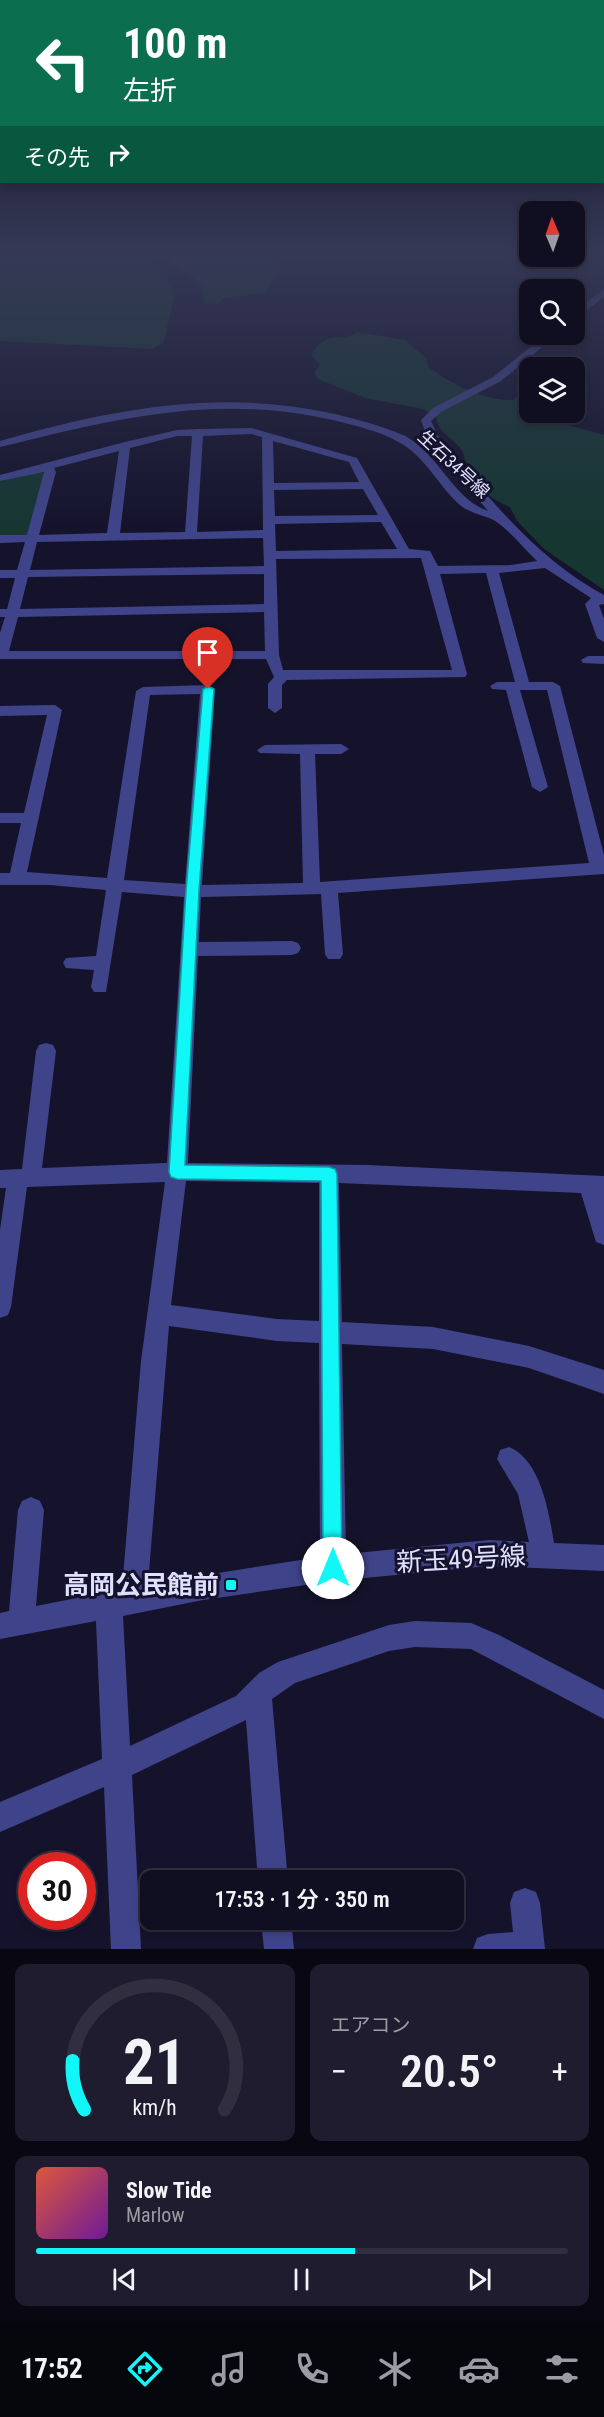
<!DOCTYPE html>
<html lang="ja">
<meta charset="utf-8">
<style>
body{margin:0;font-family:"Roboto Condensed","Noto Sans JP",sans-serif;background:#1e1c2e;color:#f1f3f6;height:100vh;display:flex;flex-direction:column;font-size:22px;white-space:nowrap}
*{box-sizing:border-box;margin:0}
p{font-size:20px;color:#9c9ca5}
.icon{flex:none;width:33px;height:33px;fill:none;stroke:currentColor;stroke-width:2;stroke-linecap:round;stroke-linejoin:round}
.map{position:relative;height:1949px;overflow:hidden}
.sheet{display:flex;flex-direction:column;gap:15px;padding:15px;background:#090812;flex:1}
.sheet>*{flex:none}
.guide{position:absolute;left:0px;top:0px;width:604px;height:183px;box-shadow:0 3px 9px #0003,0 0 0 2px #302e3f;background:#0b6e4f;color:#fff;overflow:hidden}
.needle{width:39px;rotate:358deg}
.tools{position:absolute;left:519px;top:201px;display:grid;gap:12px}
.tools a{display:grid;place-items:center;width:66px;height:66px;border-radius:12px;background:#100e21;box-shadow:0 3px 9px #0003,0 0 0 2px #302e3f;font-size:30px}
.speed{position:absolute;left:18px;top:1852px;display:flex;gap:12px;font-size:30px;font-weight:700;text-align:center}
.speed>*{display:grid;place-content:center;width:78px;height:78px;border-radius:50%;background:#100e21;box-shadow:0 3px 9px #0003,0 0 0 2px #302e3f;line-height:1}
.speed .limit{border:9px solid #d22;background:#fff;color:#111}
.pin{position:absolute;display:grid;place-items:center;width:51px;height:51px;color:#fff;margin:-62px -26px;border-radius:50% 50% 50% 0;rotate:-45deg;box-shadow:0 0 6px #0007}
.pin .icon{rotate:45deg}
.me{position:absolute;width:66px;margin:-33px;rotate:0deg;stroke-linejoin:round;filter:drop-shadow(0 0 4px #0008)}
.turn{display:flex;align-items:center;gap:21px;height:126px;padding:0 24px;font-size:27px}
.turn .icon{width:78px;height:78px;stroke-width:2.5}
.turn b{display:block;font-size:42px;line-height:51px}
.then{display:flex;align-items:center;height:57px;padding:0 24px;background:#0003;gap:12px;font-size:22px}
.big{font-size:45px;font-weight:600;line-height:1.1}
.sheet .card{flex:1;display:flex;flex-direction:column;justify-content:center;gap:9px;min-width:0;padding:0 21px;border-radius:12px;background:#1e1c2e}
.sheet .dial{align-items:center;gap:0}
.dial svg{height:156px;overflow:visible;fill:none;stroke:#302e3f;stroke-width:7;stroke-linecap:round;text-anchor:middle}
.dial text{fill:#f1f3f6;stroke:none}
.song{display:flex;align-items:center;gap:18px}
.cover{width:72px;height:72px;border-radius:9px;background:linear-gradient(135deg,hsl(10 70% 55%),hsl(280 70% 35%))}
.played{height:6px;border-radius:3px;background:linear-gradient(90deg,#11f7f8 60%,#302e3f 60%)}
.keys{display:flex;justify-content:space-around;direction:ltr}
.heat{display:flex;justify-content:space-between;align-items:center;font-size:33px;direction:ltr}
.sheet .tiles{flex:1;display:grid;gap:15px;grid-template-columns:1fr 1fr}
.card:last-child{grid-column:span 2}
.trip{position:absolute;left:140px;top:1870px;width:324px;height:60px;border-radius:12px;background:#100e21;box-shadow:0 3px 9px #0003,0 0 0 2px #302e3f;font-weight:600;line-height:60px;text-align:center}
.menu{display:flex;height:96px;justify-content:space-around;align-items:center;background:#06060d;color:#9c9ca5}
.menu .icon{width:42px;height:42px}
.menu .active{color:#11f7f8}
.menu b{font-size:27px;color:#f1f3f6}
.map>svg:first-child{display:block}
</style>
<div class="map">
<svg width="604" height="1949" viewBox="0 0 604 1949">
<rect width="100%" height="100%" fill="#15132c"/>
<g fill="#163632">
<polygon points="0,255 263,255 279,262 280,271 265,293 224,298 217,304 205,303 200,283 165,257 154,258 152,260 175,291 164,342 153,349 0,341"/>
<path d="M357 332 405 340 426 358 428 367C452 384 484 401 513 400L518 395 529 392 530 412 562 413 558 422 604 435V590L544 549 517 521 510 507C489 499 477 486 468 466 465 461 464 453 461 449 451 436 439 434 436 417L423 409 365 398 318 379 314 374 320 365 311 354C331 327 342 344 357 332Z"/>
<polygon points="37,471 45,474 27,537 0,537 0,480"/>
</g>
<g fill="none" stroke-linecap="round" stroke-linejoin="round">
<g fill="#3f448a" fill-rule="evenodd">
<polygon points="604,289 604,297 574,320 574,312"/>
<path d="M547 334H558L501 381 441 412 431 421 440 440C489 498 537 559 604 595V604L599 605 604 619V642L597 638 585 604 591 598 545 568 499 573 529 682H553L560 686 604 855V874L338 893 343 954 340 959H328L325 954 321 894 201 897 199 942 292 941 298 943 301 948 298 953 292 955 198 956 188 1163 367 1165 604 1176V1245L596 1242 581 1193 339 1183 342 1322 433 1327 529 1346 604 1370V1394L529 1368 433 1349 342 1344 346 1554 489 1540 529 1542 518 1494 497 1459 500 1450 509 1447C541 1460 549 1513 554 1543L604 1545V1571L489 1566 333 1581 203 1600 123 1616 130 1746 236 1696 259 1673 278 1662 389 1625 415 1621 471 1623 499 1635 604 1690V1719L471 1649 415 1647 389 1651 295 1683 272 1699 288 1881H258L246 1720 132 1775 141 1949H111L104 1787 0 1832V1802L102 1759 96 1621 0 1639V1613L9 1611 18 1510 22 1501 31 1497 40 1501 44 1510 36 1606 122 1589 141 1361 165 1182 27 1187 11 1307 8 1315 0 1318V1230L6 1188H0V1170L22 1169 36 1051 39 1045 46 1043 53 1045 56 1051 42 1168 167 1163 184 897 122 892 106 992H94L91 987 94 970 66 968 63 963 66 958 96 956 106 890 49 885H0V873H10L21 823H0V813H24L47 715 0 716V706L55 705 62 710 27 872 107 878 136 691 143 687 208 685 215 689 202 885 303 883 300 754 260 753 257 750 265 745 341 744 349 749 341 754H315L320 882 589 863 547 690H520L548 787 540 792 532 787 506 690 492 689 490 686 497 682H515L486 573 440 574 467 674 465 677 287 680 282 685V708L275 713 268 708V684L274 677 266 659H0V633L5 617H0V609H7L15 578H0V570H17L25 542 0 543V535H27L44 472 0 481V475L125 442 177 430 198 429 251 428 357 458 409 549 430 551 438 566 511 565 537 561C524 549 512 533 498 523 488 515 473 515 461 506 439 487 427 459 402 444 381 431 356 426 333 420 215 393 114 419 0 447V441C111 409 222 388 335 414 359 420 383 426 405 436 439 454 452 498 488 511L428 440 421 420 433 408 493 377ZM251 434 262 437 263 530 197 532 203 436ZM177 436H192L185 532 120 533 130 448ZM273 441 349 462 359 482 274 483ZM119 451 107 533 39 535 56 472 54 468ZM363 489 378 515 275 516 274 490ZM381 522 397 549 276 551 275 524ZM263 538 264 566 30 570 37 542ZM421 558 452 670H283L279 655 276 559ZM264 574V604L20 609 28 577ZM264 612 265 651H9L18 617ZM200 694 185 884 124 880 150 695ZM186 1181 319 1183V1321L277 1319 171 1305ZM169 1326 277 1341 319 1343 320 1557 148 1584Z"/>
<polygon points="588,656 604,656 604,664 583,663 581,660"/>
<polygon points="525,1888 536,1892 540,1903 545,1949 473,1949 477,1938 488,1934 513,1932 510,1903 514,1892"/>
<polygon points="261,1920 291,1920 294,1949 264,1949"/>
</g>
</g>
<linearGradient id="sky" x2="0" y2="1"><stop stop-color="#0c0a18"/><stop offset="0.48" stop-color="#353956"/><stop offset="1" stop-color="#353956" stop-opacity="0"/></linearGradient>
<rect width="604" height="528" fill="url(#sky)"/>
<polygon fill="#11f7f8" stroke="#0ba1a1" stroke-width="1.5" points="208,686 214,689 199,891 185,1165 329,1167 335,1169 337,1174 342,1568 339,1575 333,1577 326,1575 323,1568 321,1181 177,1179 171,1177 169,1172 186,891 203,689"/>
<rect fill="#11f7f8" stroke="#15132c" stroke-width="2" x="225" y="1579" width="12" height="12" rx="3"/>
<g text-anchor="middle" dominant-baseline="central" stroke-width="6" stroke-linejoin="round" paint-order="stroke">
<g font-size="18" fill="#e0dffe" stroke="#15132c">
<text transform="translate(454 464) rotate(43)">生石34号線</text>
</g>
<g font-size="26" fill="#e0dffe" stroke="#15132c">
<text transform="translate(461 1559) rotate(-3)">新玉49号線</text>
</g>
<g font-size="26" font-weight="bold" fill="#e0dffe" stroke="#15132c" text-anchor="end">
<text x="219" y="1585">高岡公民館前</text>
</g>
</g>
</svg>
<div class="tools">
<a><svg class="needle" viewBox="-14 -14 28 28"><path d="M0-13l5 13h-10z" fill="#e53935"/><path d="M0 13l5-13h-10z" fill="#9c9ca5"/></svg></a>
<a><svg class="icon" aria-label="search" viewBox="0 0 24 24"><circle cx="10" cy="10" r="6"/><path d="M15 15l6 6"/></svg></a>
<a><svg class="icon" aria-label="layers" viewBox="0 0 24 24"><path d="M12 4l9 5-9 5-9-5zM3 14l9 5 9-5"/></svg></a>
</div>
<div class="speed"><div class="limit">30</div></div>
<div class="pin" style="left:208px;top:689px;background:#d93025"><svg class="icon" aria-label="arrive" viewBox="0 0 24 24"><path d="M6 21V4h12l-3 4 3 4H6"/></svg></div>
<svg class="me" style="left:333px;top:1568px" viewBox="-20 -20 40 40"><circle r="19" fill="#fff"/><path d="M0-13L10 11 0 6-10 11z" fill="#11f7f8"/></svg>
<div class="trip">17:53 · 1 分 · 350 m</div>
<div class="guide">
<div class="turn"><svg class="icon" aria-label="left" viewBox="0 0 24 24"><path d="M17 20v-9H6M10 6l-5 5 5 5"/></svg><div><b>100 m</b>左折</div></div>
<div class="then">その先<svg class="icon" aria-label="right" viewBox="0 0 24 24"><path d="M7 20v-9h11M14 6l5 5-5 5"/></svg></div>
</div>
</div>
<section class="sheet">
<div class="tiles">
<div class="card dial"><svg viewBox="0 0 100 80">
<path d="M14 69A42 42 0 1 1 86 69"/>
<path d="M14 69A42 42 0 0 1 8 44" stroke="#11f7f8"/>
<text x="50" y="56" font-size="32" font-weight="700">21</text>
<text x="50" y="72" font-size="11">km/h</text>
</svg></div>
<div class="card"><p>エアコン</p>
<div class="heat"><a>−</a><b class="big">20.5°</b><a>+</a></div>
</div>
<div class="card">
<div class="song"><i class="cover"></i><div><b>Slow Tide</b><p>Marlow</p></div></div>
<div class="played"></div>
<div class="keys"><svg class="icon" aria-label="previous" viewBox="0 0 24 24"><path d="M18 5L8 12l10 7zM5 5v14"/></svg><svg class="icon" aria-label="pause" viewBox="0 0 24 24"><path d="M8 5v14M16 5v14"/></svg><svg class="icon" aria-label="next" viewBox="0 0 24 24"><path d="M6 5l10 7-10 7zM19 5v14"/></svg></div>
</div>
</div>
</section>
<nav class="menu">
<b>17:52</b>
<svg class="icon active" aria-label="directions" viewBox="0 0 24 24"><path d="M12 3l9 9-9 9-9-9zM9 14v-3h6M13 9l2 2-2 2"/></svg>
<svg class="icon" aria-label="music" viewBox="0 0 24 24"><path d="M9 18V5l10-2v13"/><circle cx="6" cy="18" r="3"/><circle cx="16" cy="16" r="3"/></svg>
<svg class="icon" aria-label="phone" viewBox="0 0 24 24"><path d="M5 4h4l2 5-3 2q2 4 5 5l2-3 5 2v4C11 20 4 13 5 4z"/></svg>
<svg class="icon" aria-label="climate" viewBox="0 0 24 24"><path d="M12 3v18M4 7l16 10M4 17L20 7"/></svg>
<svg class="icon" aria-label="car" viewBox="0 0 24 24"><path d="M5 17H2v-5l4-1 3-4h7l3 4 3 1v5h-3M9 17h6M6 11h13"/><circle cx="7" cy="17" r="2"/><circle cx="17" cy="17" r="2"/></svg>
<svg class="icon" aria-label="filters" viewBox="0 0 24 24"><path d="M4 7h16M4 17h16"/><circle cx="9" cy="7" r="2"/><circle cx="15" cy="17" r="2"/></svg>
</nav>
